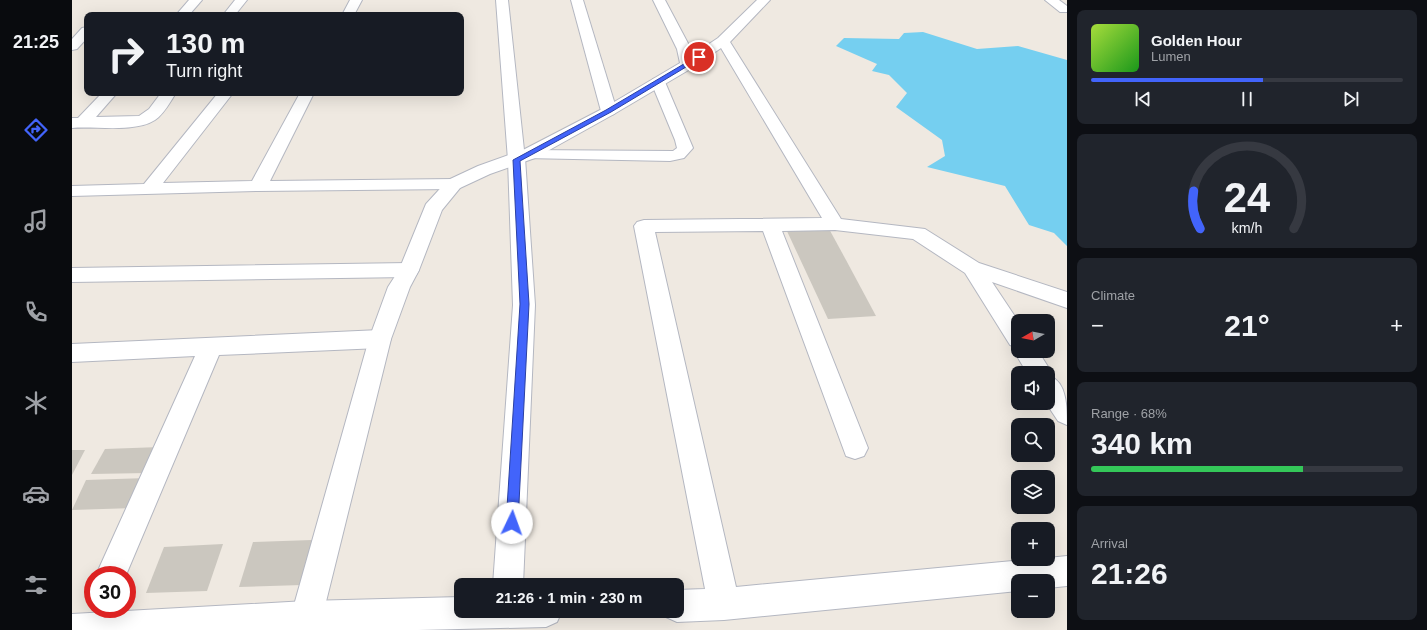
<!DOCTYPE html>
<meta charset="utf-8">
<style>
body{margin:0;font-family:Arial,sans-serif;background:#20242c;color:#f1f3f6;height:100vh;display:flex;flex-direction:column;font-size:15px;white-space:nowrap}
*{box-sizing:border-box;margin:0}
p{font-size:13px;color:#9ea1a6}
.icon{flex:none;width:22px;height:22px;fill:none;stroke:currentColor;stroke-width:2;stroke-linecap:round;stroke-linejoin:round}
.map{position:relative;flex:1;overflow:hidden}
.side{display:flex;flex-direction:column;gap:10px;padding:10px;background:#0d0f14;width:360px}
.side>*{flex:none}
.top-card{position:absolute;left:12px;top:12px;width:380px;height:84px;border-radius:8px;box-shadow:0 4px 16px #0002;background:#171b24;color:#f1f3f6;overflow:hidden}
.needle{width:26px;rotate:261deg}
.tools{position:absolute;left:939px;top:314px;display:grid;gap:8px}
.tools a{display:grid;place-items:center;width:44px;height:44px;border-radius:8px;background:#171b24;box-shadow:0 4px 16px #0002;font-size:20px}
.speed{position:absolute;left:12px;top:566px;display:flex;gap:8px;font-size:20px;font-weight:700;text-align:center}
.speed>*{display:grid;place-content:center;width:52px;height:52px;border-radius:50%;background:#171b24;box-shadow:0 4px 16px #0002;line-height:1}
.speed .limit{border:6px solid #d22;background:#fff;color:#111}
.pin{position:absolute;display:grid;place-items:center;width:34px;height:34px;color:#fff;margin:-17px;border:2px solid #fff;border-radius:50%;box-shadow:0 1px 4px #0007}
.me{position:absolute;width:44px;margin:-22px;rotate:3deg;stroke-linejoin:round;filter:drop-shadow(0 0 3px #0008)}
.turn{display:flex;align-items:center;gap:14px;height:84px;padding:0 16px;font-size:18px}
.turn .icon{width:52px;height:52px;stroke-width:2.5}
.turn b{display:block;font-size:28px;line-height:34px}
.big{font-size:30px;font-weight:700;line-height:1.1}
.side .widget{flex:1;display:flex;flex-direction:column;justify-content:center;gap:6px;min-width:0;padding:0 14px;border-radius:8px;background:#20242c}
.side .dial{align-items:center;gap:0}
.dial svg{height:104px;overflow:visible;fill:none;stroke:#363941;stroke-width:7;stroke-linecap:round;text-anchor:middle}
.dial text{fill:#f1f3f6;stroke:none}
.song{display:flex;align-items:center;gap:12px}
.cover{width:48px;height:48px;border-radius:6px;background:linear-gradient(135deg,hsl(80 70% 55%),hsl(120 70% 35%))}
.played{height:4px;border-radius:2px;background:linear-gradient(90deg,#4264fb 55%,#363941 55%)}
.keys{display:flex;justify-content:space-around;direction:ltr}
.heat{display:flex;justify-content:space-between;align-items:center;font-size:22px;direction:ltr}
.charge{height:6px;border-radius:3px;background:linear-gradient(90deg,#34c759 68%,#363941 0)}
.trip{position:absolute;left:382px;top:578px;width:230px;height:40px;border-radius:8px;background:#171b24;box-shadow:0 4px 16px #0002;font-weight:700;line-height:40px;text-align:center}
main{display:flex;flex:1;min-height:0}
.tabs{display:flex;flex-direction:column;width:72px;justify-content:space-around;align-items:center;background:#090b0e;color:#9ea1a6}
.tabs .icon{width:28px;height:28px}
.tabs .on{color:#4264fb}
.tabs b{font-size:18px;color:#f1f3f6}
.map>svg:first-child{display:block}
</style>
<main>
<nav class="tabs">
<b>21:25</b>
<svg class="icon on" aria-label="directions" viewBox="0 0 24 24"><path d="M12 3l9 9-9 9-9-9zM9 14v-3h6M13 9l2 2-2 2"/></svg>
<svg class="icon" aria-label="music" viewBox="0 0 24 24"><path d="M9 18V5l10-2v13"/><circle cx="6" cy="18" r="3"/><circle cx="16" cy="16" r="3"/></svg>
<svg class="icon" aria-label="phone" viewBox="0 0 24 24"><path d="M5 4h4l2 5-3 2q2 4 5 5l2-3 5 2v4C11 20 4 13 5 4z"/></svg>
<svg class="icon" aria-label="climate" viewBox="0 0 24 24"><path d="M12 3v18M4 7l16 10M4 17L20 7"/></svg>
<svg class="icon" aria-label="car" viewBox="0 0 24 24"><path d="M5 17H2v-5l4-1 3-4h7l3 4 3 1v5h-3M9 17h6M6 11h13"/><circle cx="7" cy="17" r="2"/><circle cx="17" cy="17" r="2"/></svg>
<svg class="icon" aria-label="filters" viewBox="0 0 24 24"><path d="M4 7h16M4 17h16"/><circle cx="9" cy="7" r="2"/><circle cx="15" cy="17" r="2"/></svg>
</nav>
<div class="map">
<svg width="995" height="630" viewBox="0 0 995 630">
<rect width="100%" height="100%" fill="#efe9e1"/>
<polygon fill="#75cff0" points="851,32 905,49 946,46 995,60 995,246 982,233 957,225 933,186 855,167 873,156 870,140 824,107 835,93 817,75 800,71 805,64 764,46 772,38 827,39 832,33"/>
<g fill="#cbc7bf">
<polygon points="756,227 774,260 804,316 756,319 714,229"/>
<polygon points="88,447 76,473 19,474 33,449"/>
<polygon points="0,450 13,450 0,475"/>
<polygon points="75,478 62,508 0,510 14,480"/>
<polygon points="240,540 230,585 167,587 181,542"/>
<polygon points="151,544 135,591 74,593 92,547"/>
</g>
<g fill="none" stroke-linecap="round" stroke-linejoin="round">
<g stroke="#b4b7c1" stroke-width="2">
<g id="minor">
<polygon points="117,0 130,0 117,15 104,15"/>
<polygon points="163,0 175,0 163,15 151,15"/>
<polygon points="278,0 290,0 282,15 270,15"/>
<polygon points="424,0 436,0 452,150 601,151 605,148 603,140 579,82 581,79 586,78 591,79 593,82 621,148 612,158 598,161 453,158 463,305 451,585 421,585 441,305 436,160"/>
<polygon points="499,0 511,0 545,111 542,114 537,116 532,114 529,111"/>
<path d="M685 0H698L658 42 769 219 853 229 907 263 995 292V308L920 282 946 321V351H966L980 373 978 376C995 383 995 407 995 425L986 421 974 403H976V373H955L942 351 944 347 938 345 893 273 841 239 763 230 710 231 796 448 792 456 783 459 774 456 691 231 583 232 664 587 962 559H976V558L995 556V586L976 588V581H946V591L652 620 605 622 594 617 591 611H605V590L633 589 562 226 565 222 572 220 750 218 649 48 620 68 615 69 610 68 608 65 610 62 646 38Z"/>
<polygon points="973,0 987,0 995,6 995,12 988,12"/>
<polygon points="15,27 15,38 5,49 0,50 0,39 10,28"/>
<path d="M30 93H45L24 117 67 116 77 109 89 93H104C98 102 92 114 83 120 63 133 24 126 0 128V118H6Z"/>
<polygon points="146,93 161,93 91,183 180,181 228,93 242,93 198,181 382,179 388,180 391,184 388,188 382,189 186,191 0,196 0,186 72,184"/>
<polygon points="337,263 344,265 347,270 344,275 337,277 0,282 0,268"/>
<polygon points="308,330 316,333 319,339 316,345 308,348 147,355 54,575 24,575 123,356 0,362 0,344"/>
<polygon points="389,597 389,611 490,611 485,622 474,627 346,630 0,630 0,614 234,601"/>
</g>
</g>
<g stroke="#b4b7c1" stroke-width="2">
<polygon id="tertiary" points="581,0 593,0 619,49 622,65 620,68 542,114 463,158 418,174 388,188 370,210 347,270 338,287 319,339 247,630 215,630 297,339 316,287 327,270 354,204 376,180 406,166 451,150 532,108 608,63 605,49"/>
</g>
<use href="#minor" fill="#fff" fill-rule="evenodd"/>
<use href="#tertiary" fill="#fff" fill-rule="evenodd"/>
</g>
<polygon fill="#4264fb" stroke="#2b41a3" points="627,55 629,56 629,58 539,112 448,161 457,304 446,523 444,527 440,528 435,527 434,523 448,304 441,160 534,110"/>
</svg>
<div class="tools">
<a><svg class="needle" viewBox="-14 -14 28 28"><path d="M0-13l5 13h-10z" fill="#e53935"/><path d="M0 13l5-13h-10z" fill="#9ea1a6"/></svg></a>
<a><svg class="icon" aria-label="sound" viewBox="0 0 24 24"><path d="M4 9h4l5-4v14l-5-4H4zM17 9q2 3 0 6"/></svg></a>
<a><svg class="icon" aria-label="search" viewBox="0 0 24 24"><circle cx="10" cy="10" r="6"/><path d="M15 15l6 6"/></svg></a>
<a><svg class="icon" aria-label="layers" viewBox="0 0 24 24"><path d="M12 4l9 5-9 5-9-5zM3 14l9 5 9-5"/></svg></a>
<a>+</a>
<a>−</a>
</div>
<div class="speed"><div class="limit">30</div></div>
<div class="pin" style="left:627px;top:57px;background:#d93025"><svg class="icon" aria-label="arrive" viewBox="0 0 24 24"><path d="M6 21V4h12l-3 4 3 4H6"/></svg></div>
<svg class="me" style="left:440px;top:523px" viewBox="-20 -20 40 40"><circle r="19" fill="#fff"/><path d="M0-13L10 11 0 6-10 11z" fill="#4264fb"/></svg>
<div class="trip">21:26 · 1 min · 230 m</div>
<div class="top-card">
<div class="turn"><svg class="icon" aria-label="right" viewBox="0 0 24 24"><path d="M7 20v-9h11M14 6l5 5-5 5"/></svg><div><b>130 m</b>Turn right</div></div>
</div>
</div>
<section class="side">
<div class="widget">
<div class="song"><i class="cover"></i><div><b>Golden Hour</b><p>Lumen</p></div></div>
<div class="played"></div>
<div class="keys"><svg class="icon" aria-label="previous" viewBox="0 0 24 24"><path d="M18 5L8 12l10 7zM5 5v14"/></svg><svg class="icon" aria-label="pause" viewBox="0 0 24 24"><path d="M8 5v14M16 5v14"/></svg><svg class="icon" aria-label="next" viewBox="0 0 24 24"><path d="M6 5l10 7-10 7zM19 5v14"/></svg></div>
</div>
<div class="widget dial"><svg viewBox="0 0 100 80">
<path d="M14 69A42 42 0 1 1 86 69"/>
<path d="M14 69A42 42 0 0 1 9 40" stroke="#4264fb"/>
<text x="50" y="56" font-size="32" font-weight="700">24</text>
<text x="50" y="72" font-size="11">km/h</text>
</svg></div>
<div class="widget"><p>Climate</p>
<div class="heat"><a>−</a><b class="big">21°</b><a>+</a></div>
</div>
<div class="widget"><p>Range · 68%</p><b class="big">340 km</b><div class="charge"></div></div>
<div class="widget"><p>Arrival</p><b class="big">21:26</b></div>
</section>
</main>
